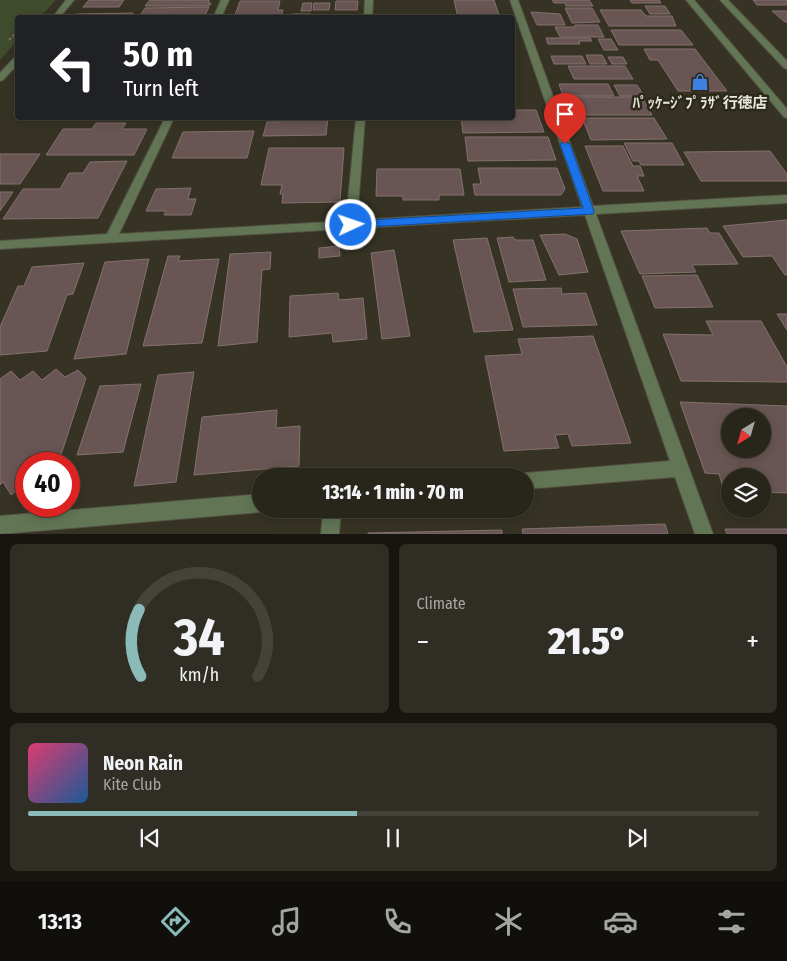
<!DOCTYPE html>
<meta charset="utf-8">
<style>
body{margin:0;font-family:"Fira Sans Condensed","Noto Sans JP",sans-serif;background:#302e24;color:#f1f3f6;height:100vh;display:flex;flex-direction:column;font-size:19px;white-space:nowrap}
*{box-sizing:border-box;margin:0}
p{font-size:16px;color:#a5a5a3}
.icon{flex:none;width:28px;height:28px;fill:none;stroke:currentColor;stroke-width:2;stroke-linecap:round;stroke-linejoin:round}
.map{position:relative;height:534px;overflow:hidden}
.sheet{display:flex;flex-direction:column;gap:10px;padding:10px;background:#16150f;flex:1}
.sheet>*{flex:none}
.guide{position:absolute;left:15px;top:15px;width:500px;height:105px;border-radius:5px;box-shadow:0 2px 12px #0003,0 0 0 1px #44433a;background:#202124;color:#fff;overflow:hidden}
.needle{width:32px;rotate:217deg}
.controls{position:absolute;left:721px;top:408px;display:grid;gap:10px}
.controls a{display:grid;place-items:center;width:50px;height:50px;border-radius:50%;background:#28261b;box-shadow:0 2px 12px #0003,0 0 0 1px #44433a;font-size:25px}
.speed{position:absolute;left:15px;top:452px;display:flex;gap:10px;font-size:25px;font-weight:700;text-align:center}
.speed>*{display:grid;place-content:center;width:65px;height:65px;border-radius:50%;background:#28261b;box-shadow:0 2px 12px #0003,0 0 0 1px #44433a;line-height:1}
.speed .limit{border:8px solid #d22;background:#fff;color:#111}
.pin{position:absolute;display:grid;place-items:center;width:42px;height:42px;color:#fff;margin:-51px -21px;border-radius:50% 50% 50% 0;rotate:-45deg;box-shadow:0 0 5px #0007}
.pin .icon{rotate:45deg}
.me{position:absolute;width:55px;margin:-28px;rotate:87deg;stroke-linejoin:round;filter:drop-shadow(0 0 4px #0008)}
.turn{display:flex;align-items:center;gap:18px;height:105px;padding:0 25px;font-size:22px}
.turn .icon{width:65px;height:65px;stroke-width:2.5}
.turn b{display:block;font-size:35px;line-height:42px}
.big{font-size:38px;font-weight:800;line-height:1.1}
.sheet .tile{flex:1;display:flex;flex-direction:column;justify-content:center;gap:8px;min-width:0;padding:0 18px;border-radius:8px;background:#302e24}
.sheet .dial{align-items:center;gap:0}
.dial svg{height:130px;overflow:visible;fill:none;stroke:#44433a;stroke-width:7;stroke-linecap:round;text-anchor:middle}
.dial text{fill:#f1f3f6;stroke:none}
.song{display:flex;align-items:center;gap:15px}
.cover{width:60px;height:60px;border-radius:8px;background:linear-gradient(135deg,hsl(340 70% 55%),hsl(210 70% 35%))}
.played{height:5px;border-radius:2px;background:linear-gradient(90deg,#8bbbb9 45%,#44433a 45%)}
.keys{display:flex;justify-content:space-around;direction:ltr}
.heat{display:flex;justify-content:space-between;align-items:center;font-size:28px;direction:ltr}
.sheet .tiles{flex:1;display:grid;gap:10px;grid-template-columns:1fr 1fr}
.tile:last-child{grid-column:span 2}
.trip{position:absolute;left:252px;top:468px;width:282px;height:50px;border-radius:25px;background:#28261b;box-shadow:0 2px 12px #0003,0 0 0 1px #44433a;font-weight:800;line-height:50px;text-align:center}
.tabs{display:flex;height:80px;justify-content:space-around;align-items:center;background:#100f0b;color:#a5a5a3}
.tabs .icon{width:35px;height:35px}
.tabs .current{color:#8bbbb9}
.tabs b{font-size:22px;color:#f1f3f6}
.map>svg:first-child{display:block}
</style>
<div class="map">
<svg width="787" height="534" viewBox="0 0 787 534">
<rect width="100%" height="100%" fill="#363324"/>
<polygon fill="#404d2c" points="0,0 56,0 40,17 18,18 17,41 0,60"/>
<g fill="#695654" stroke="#84716e" fill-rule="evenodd">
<polygon points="89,0 124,0 119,7 83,7"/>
<polygon points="150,0 209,0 208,3 211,3 209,6 145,6"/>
<polygon points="454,0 494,0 500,18 458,18"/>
<polygon points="552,0 589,0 593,6 566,6 565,3 554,3"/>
<polygon points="630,0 659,0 661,3 632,3"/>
<polygon points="753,0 787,0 787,5 757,5"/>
<polygon points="240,1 280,1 278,10 283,10 281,18 234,18"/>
<polygon points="336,1 358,1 357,10 335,10"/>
<polygon points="303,3 312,3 311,11 301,11"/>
<polygon points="314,3 330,3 329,10 313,10"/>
<polygon points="645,6 665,6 670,14 650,14"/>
<polygon points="209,7 205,15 139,17 145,8"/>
<polygon points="565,8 592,8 600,22 572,23"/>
<polygon points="600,10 641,10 646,16 672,16 676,26 609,26"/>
<polygon points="772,11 787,11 787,22 785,22"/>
<polygon points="531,12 560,14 565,25 537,25"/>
<polygon points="133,13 130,18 65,18 67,15 79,14"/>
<polygon points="292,14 311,14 310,18 291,18"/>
<polygon points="575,25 598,25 604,37 560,37 555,27 575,27"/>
<polygon points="611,30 681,30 693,45 619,45"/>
<polygon points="546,38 590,38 592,41 579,41 580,44 548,44"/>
<polygon points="598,39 611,39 618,50 604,50"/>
<polygon points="644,49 695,49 727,91 678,91 658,60 650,60"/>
<polygon points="586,55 602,55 607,64 590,64"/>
<polygon points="551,56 582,56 586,64 554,64"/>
<polygon points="608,57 623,57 627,64 612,64"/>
<polygon points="568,66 625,66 633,79 574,79"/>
<polygon points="559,84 608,84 614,96 563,96"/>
<polygon points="614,85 637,85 644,96 620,96"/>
<polygon points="573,97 642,97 652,115 580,115"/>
<polygon points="512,110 536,110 544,132 463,133 461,118 512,118"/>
<polygon points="280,118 328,118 326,135 263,136 267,122 279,122"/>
<polygon points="582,118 654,118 667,139 591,140"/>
<polygon points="96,123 126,123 122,129 147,129 134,155 46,155 63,129 92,129"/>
<polygon points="254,131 247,158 172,158 183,132"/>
<polygon points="465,137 548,137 556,160 468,161"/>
<polygon points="624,143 672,143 684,165 641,165 639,161 633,161"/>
<polygon points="585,146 623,146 633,166 640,166 644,176 637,176 644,191 603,191"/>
<polygon points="269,148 344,148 340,202 282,203 283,194 280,194 282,185 261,185"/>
<polygon points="770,151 787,174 787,181 701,181 684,152"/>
<polygon points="0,154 40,154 20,184 0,184"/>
<polygon points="127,161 98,218 3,219 23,189 60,189 69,173 83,173 90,162"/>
<polygon points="478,168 557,168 565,189 561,195 475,195 473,184 481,184"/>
<polygon points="377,169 460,169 464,195 439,195 439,200 403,200 403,196 376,196"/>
<polygon points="191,188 188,199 196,199 191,215 164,215 166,211 146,211 156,189"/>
<polygon points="0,192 13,192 0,211"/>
<polygon points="787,220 787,275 785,275 772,256 743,257 723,226"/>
<polygon points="707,228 710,233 719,233 738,264 692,265 696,272 640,274 621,231"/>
<polygon points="565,234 577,239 588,272 559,275 540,235"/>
<polygon points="513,237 516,240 533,240 546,280 509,282 497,238"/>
<polygon points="487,238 513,330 474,332 453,240"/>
<polygon points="339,246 340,256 319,258 319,248"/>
<polygon points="394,250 410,336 382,339 371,253"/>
<polygon points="271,252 270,269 262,270 257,342 218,346 230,254"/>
<polygon points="168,256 180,256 178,261 219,259 202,343 143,346"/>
<polygon points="149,259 126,354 74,359 105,262"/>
<polygon points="84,263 73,294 67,295 47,351 0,355 0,327 18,286 24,286 32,267"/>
<polygon points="697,275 713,307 655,308 642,276"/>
<polygon points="561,288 562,294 586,293 597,325 523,327 513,289"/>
<polygon points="338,293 339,300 363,298 367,339 333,342 332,333 289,337 290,296"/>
<polygon points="777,314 787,314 787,330"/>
<polygon points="706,321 761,321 787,367 787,382 681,381 663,334 713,335"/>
<polygon points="593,336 631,443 572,446 568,434 555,435 559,448 504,451 485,356 522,354 518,339"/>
<polygon points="56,369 65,377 78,370 86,378 58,464 26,464 26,483 11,495 3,482 0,485 0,379 11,371 20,380 33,371 42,380"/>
<polygon points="194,372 176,482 134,486 158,375"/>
<polygon points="141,384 123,452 77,455 100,386"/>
<path d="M680 402 787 406V493L762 492V476H730V491H724L719 474 705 473ZM730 416H762V449H730Z"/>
<polygon points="277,410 276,428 300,426 299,466 194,475 202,417"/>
<polygon points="665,524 668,534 523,534 522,529"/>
<polygon points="725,529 787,529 787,534 727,534"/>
<polygon points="502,530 502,534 368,534 368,533"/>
</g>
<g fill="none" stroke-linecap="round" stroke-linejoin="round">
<g stroke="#535042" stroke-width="2">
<g id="minor">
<polygon points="66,0 74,0 59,18 52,18"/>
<polygon points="221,0 229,0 221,18 213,18"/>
<polygon points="365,0 373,0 372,18 364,18"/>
<polygon points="510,0 518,0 593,206 787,195 787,203 596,214 713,534 695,534 675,477 526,489 526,476 520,476 526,473 670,461 585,215 0,249 0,241 107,234 165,118 174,118 119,234 346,221 356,118 365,118 357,220 582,207"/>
<polygon points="686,0 694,0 787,109 787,118 784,117"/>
<polygon points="720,0 728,0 787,61 787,69 784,68"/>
<polygon points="15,57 18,57 18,64 3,80 0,81 0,73"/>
<polygon points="261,494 261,509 267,509 261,512 0,534 0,516"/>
<polygon points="323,509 341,509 339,534 321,534"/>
</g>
</g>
<polyline stroke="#737063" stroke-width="2" stroke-dasharray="3 2" stroke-linecap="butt" points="9,40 18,31"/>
<use href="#minor" fill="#627655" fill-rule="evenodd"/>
</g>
<polygon fill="#1a73e8" stroke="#114b97" points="565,141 570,144 594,211 593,214 351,228 346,225 351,221 583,208 560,144"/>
<defs>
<g id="shop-bare" transform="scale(1.35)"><path d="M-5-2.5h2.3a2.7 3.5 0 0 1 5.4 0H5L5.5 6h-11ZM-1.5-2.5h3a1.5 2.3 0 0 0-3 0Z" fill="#3f7fe0" stroke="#2c291a" stroke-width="2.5" paint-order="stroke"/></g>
</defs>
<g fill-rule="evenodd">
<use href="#shop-bare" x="700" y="82"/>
</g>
<g text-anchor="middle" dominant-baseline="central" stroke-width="5" stroke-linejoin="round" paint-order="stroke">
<g font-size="15" font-weight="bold" fill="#e9e7dd" stroke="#2c291a">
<text x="700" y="103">ﾊﾟｯｹｰｼﾞﾌﾟﾗｻﾞ行徳店</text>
</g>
</g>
</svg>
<div class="controls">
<a><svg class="needle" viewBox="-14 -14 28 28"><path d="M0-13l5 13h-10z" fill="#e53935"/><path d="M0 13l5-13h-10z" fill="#a5a5a3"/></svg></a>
<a><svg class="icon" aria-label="layers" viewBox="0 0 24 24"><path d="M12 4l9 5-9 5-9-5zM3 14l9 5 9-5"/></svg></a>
</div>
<div class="speed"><div class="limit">40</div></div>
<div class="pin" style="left:565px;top:144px;background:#d93025"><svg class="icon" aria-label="arrive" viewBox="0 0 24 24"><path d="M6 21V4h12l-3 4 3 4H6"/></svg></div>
<svg class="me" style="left:351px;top:225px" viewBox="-20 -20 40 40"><circle r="17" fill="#1a73e8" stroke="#fff" stroke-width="3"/><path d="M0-11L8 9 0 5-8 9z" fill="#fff"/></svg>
<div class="trip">13:14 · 1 min · 70 m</div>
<div class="guide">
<div class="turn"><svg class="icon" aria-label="left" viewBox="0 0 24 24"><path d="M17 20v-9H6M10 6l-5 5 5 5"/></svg><div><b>50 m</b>Turn left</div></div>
</div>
</div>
<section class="sheet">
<div class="tiles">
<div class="tile dial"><svg viewBox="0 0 100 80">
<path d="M14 69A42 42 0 1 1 86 69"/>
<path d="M14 69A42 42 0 0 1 13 28" stroke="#8bbbb9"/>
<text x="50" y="56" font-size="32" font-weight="700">34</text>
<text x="50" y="72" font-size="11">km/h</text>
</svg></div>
<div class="tile"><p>Climate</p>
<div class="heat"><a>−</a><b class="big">21.5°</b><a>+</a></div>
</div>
<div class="tile">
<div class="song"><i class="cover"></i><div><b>Neon Rain</b><p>Kite Club</p></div></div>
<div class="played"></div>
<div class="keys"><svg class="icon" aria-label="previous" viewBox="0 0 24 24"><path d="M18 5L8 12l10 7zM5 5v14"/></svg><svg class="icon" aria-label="pause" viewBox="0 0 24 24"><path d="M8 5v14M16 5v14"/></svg><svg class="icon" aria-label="next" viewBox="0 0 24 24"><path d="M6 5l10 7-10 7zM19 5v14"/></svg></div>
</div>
</div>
</section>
<nav class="tabs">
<b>13:13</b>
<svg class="icon current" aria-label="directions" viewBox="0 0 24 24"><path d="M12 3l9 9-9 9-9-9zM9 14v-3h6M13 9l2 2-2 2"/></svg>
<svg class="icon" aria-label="music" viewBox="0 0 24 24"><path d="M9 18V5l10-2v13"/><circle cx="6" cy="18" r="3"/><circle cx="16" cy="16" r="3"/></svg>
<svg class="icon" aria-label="phone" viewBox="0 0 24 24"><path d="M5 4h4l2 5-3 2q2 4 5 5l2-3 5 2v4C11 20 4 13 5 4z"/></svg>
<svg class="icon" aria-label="climate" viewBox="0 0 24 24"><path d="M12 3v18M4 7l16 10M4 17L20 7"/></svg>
<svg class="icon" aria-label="car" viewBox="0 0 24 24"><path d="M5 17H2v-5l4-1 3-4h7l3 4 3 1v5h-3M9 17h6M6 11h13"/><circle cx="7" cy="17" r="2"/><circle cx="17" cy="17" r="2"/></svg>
<svg class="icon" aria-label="filters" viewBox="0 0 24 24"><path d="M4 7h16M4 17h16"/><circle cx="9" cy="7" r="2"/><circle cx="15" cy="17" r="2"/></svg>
</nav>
